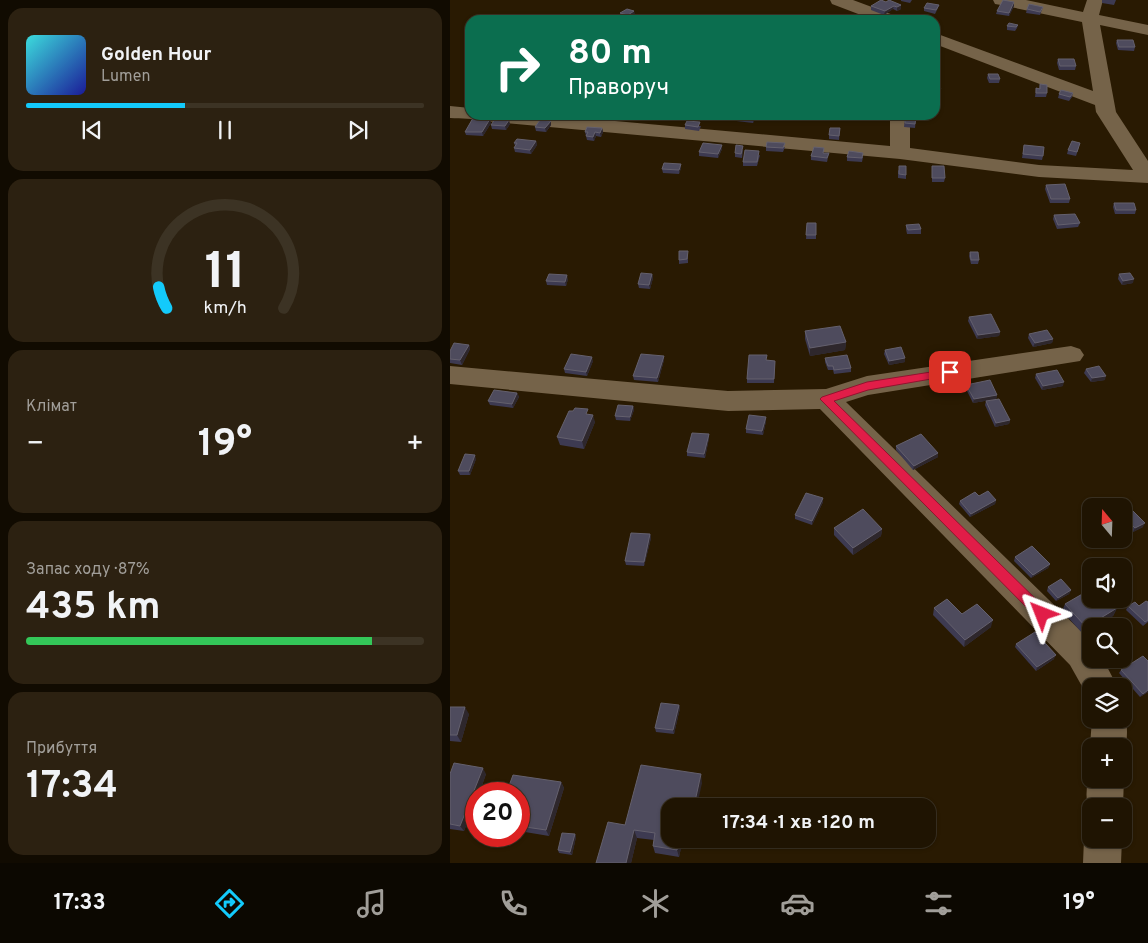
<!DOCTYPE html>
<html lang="uk">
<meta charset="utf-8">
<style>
body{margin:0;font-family:Overpass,sans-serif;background:#2c2111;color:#f1f3f6;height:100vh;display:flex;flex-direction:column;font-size:19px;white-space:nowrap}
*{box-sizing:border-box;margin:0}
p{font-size:16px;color:#a19e99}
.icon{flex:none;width:28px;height:28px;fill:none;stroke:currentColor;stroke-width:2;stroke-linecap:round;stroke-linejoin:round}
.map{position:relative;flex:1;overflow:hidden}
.panel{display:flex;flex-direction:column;gap:8px;padding:8px;background:#110b01;width:450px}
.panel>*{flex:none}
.hud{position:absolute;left:15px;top:15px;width:475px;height:105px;border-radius:15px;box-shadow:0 1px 4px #0004,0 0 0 1px #3c3324;background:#0b6e4f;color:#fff;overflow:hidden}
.needle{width:32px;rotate:341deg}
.tools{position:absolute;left:632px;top:498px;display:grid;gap:10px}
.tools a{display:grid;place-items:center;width:50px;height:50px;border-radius:10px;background:#1f1402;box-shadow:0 1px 4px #0004,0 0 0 1px #3c3324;font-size:25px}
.speed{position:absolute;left:15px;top:782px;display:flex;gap:10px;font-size:25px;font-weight:700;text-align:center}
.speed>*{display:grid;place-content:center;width:65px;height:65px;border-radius:50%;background:#1f1402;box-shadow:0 1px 4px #0004,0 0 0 1px #3c3324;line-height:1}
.speed .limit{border:8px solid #d22;background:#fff;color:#111}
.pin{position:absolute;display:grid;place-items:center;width:42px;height:42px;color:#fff;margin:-21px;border-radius:10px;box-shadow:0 2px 8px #0006}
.me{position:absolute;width:55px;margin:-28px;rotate:315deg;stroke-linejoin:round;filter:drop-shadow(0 0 4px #0008)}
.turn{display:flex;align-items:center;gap:18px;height:105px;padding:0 20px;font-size:22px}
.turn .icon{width:65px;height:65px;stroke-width:2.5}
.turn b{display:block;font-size:35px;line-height:42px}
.big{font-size:38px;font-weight:700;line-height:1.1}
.panel .tile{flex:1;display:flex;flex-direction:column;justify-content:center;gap:8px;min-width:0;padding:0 18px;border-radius:15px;background:#2c2111}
.panel .dial{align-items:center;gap:0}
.dial svg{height:130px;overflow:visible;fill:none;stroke:#3c3324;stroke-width:7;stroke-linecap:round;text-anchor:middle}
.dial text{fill:#f1f3f6;stroke:none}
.song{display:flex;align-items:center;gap:15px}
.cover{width:60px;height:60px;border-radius:8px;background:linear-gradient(135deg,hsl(180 70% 55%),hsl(240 70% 35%))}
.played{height:5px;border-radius:2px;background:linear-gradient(90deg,#13cafb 40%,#3c3324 40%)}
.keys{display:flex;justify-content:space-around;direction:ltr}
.heat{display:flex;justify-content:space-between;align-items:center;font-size:28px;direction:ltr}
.charge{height:8px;border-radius:4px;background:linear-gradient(90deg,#34c759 87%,#3c3324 0)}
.trip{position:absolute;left:211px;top:798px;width:275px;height:50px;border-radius:15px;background:#1f1402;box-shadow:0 1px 4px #0004,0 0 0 1px #3c3324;font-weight:700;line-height:50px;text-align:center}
.tab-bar{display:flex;height:80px;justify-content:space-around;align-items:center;background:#0c0801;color:#a19e99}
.tab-bar .icon{width:35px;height:35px}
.tab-bar .selected{color:#13cafb}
.tab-bar b{font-size:22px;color:#f1f3f6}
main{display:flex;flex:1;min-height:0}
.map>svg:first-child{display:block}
</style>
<main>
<section class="panel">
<div class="tile">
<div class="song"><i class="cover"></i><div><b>Golden Hour</b><p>Lumen</p></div></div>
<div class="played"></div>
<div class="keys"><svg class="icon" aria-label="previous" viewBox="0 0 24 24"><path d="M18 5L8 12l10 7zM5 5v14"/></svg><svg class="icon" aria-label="pause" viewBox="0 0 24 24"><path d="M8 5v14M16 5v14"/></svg><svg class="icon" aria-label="next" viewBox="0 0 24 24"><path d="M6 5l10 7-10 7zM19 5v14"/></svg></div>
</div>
<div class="tile dial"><svg viewBox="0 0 100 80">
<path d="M14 69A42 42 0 1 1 86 69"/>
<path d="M14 69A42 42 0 0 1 9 56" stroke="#13cafb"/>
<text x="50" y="56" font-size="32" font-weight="700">11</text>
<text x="50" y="72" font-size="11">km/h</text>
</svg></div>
<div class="tile"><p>Клімат</p>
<div class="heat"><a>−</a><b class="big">19°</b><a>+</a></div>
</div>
<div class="tile"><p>Запас ходу · 87%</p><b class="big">435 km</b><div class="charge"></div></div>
<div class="tile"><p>Прибуття</p><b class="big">17:34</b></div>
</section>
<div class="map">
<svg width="698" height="863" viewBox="0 0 698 863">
<rect width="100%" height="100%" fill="#291a02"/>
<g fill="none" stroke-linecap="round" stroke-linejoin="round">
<g fill="#756349" fill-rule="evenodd">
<polygon points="380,0 403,0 446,16 449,20 424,20 382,4"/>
<path d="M543 0H576L633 12 637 0H653L649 15 698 25V35L650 25 666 112 698 161V183L589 177 450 159 34 121C23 118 12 119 0 118V106L20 108V115H99L440 146V115H460V148L589 165 683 170 646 112 645 105 485 44V33L643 91 632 22 551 5 545 4Z"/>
<polygon points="621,346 630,349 634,355 630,361 418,395 396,402 641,641 641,659 653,659 667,686 641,686 641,698 638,697 620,665 370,409 278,411 0,384 0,366 278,391 376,389 417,376"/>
<path d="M674 713C678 723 678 741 674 750V746H641V748L640 746 642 719H674Z"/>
<path d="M641 771V779L674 778 673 806H641V817C635 803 635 786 641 771Z"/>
<polygon points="641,825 641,839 672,839 671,863 633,863 634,839"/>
</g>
</g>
<g fill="#3d3a51">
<polygon points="451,0 462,0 460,3 451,1"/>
<polygon points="652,0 666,0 664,5 652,3"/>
<polygon points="436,2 451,9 447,11 443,9 434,15 421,10 421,6"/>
<polygon points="489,5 488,8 485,14 474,11 474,8"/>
<polygon points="564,6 559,16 546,14 547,11"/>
<polygon points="593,7 590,15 576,13 577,9"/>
<polygon points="170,13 185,14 178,19 171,17"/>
<polygon points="568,25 567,28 565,31 557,30 557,26"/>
<polygon points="667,40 685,47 684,51 668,50 666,43"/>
<polygon points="608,59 626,66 625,70 609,70 607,63"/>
<polygon points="538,74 550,79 549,83 539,83 537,78"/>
<polygon points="590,84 597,93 596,97 585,97 586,88 589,89"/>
<polygon points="623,93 622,97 619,101 608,98 609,94"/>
<polygon points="256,115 253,121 241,120 241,116"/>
<polygon points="278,115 306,115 306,116 303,123 278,120"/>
<polygon points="429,115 444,115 443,121 429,120"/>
<polygon points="457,115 467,115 466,119 465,128 454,127 455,117 456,117"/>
<polygon points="41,123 33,136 16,135 15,132"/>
<polygon points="60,124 56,130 42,129 41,125"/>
<polygon points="101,125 96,132 86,131 85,127"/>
<polygon points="235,125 251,126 249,131 235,129"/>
<polygon points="152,128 153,132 151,137 146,136 144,141 137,140 135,132"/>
<polygon points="390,128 389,140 379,139 379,135"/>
<polygon points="86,141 87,145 81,154 65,152 64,148 65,146 64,143"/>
<polygon points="574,145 593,156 592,160 572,158"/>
<polygon points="316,147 335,147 333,152 316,151"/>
<polygon points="629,147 626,156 617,154 618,150"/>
<polygon points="272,149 268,158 249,156 249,152"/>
<polygon points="293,150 292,158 285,157 285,153"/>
<polygon points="374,153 379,153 377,162 361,160 361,156"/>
<polygon points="310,155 307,166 293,166 293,162"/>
<polygon points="397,157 413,157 412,162 397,161"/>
<polygon points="482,166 495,178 494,182 482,182"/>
<polygon points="231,168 229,174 213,173 212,169"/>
<polygon points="448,170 456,175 456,179 448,178"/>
<polygon points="596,185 620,199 619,203 600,203 595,189"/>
<polygon points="664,203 686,210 685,214 665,214 663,207"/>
<polygon points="604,215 630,223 628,227 607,229 603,219"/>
<polygon points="357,223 366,223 366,239 356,239"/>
<polygon points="456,225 471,229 471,234 457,234 456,229"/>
<polygon points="520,252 529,260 528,264 521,264 519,256"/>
<polygon points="238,255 238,263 229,264 229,260"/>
<polygon points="202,274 203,278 200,289 189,288 188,284"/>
<polygon points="669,274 683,283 672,285 668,279"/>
<polygon points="118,279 116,286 97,285 96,281"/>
<polygon points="519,317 550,332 549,336 527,339 518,321"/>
<polygon points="355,331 396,342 395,350 360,356 355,339"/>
<polygon points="579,334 603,339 602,343 583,347 578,338"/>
<polygon points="19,345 20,349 12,365 0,363 0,351"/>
<polygon points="435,350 455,358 455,362 439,365 434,354"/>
<polygon points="214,356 214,360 208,382 184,380 183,376"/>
<polygon points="375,358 401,368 401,372 384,374 383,370 378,370 375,362"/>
<polygon points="317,360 325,361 324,383 297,383 297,379"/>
<polygon points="143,361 137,376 115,373 114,369"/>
<polygon points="636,369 655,380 641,382 634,373"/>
<polygon points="586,374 613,386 592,390 585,378"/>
<polygon points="516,385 547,395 546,399 523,403 516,389"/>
<polygon points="67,393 69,397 63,408 40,405 38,401"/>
<polygon points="536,401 560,420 559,424 545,427 535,405"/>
<polygon points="183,406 184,410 180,421 166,420 165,416"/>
<polygon points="139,414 145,422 134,449 110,445 107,437"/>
<polygon points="316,421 313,435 296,433 296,429"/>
<polygon points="259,434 259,438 255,458 237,456 237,452"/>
<polygon points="446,446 488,453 488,457 463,470 446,450"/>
<polygon points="26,459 20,475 10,475 8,471"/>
<polygon points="529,496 546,500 545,504 520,517 509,504 510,501"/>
<polygon points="373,498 373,502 362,525 345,519 345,515"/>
<polygon points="674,515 693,527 683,532 674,522"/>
<polygon points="384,528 432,529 431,536 403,555 384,535"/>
<polygon points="200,534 201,538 194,566 176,565 175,561"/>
<polygon points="565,557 600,564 598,568 581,578 564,561"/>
<polygon points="598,587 621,590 619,594 606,601 597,591"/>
<polygon points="641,599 667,608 663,616 641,626 641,629 633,634 612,611 615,604"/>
<polygon points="698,602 698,622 693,626 676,610 678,606 689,606"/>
<polygon points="484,608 512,614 541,627 514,647 483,615"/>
<polygon points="566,644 604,659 586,671 565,647"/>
<polygon points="698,661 698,692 690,697 669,673 671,670"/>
<polygon points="229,705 230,708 224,734 206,732 205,728"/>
<polygon points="0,707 19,714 11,742 0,741"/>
<polygon points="0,774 36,774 29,794 26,794 26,800 14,831 0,829"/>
<polygon points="111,782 114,788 99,836 69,831 69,794"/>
<polygon points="252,783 220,839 240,839 240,841 233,839 229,857 205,853 203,846 204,840 187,838 181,863 146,863 175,825"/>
<polygon points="125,834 126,837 122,855 109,853 108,850"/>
</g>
<g fill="#2e272c">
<polygon points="564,2 564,6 559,16 559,13"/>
<polygon points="451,5 451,9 447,11 447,7"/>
<polygon points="444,6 443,9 434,15 435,11"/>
<polygon points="184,11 185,14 178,19 178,15"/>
<polygon points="491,88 491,92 487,97 487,93"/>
<polygon points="304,115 306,115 306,116 303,123 303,119"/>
<polygon points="40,119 41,123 33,136 32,132"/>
<polygon points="59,120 60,124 56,130 55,126"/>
<polygon points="101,121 101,125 96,132 95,128"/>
<polygon points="152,128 153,132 151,137 150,133"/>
<polygon points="145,132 146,136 144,141 143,137"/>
<polygon points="86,141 87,145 81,154 80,150"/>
<polygon points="272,145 272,149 268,158 268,154"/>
<polygon points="231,164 231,168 229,174 229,170"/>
<polygon points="202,274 203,278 200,289 199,285"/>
<polygon points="117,275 118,279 116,286 115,282"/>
<polygon points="684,279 683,283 672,285 673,281"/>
<polygon points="550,332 549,336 527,339 528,335"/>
<polygon points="603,339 602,343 583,347 585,343"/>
<polygon points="396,342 395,350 360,356 360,348"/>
<polygon points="19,345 20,349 12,365 10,360"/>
<polygon points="214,356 214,360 208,382 207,378"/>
<polygon points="142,357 143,361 137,376 136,372"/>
<polygon points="455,358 455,362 439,365 439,361"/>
<polygon points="656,376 655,380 641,382 642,378"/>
<polygon points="614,382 613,386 592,390 593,386"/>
<polygon points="67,393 69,397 63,408 62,404"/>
<polygon points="547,395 546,399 523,403 524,399"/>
<polygon points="183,406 184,410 180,421 180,417"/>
<polygon points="143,415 145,422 134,449 132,441"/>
<polygon points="316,417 316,421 313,435 312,431"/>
<polygon points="560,420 559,424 545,427 546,423"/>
<polygon points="259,434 259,438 255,458 254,454"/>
<polygon points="488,453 488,457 463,470 464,466"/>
<polygon points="25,455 26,459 20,475 19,471"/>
<polygon points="373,498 373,502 362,525 362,521"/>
<polygon points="546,500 545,504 520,517 521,514"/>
<polygon points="695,523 693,527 683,532 685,528"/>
<polygon points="432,529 431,536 403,555 403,548"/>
<polygon points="200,534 201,538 194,566 194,562"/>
<polygon points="600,564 598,568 581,578 583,575"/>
<polygon points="621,590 619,594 606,601 608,598"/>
<polygon points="667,608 663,616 646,626 641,626 641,629 633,634 636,627"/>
<polygon points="543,620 541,627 514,647 515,640"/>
<polygon points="606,655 604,659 586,671 587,667"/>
<polygon points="698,690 698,692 690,697 693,694"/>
<polygon points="229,705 230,708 224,734 223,730"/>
<polygon points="15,707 19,714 11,742 7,735"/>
<polygon points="33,768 36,774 29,794 26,794 26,800 14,831 10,826"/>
<polygon points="251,774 252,783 247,806 244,806"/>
<polygon points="111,782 114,788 99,836 96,830"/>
<polygon points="184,830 187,838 181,863 176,863"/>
<polygon points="125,834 126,837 122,855 120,852"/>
<polygon points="230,839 233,839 229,857 227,850"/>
</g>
<g fill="#4e4b5d" stroke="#64606d">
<polygon points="431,0 436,2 439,0 451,5 447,7 444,6 435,11 421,6"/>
<polygon points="553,0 564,2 559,13 547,11"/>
<polygon points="477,3 489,5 486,10 474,8"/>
<polygon points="579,4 593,7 590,12 577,9"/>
<polygon points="177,9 184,11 178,15 170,13"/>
<polygon points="559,23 568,25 566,27 557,26"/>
<polygon points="667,40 683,40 685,47 669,47"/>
<polygon points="608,59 624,59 626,66 610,66"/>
<polygon points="538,74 548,74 550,79 540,79"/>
<polygon points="590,84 597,85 597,93 586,93 586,88 590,89"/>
<polygon points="485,86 491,88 487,93 485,92"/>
<polygon points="611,90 623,93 620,97 609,94"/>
<polygon points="241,115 254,115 253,117 241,116"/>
<polygon points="278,115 304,115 303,119 277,116"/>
<polygon points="429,115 444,115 443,117 429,116"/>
<polygon points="455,117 466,117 465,124 455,123"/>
<polygon points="23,118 40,119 32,132 15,132"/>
<polygon points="45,119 59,120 55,126 41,125"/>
<polygon points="90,120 101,121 95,128 85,127"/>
<polygon points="237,121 250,122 248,127 235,125"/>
<polygon points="137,127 152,128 150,133 145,132 143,137 136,136 138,132 135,132"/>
<polygon points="380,128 390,128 389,136 379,135"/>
<polygon points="67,139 86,141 80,150 64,148 67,143 64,143"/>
<polygon points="622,141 630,143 627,152 618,150"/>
<polygon points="317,142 335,143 333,148 316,147"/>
<polygon points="253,143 272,145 268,154 249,152"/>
<polygon points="286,145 293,146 291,154 285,153"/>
<polygon points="574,145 594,147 593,156 573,154"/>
<polygon points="364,147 374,148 373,153 379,153 377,158 361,156"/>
<polygon points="295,150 309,151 307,162 293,162"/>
<polygon points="399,151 413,153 412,158 397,157"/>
<polygon points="214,163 231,164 229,170 212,169"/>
<polygon points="449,166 456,166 456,175 449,174"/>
<polygon points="482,166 494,166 495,178 482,178"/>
<polygon points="615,184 620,199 601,199 596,185"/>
<polygon points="664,203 684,203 686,210 666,210"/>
<polygon points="625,214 630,223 608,225 604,215"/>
<polygon points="357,223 366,223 366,235 356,235"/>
<polygon points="469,224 471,229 458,230 456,225"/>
<polygon points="229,251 238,251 237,259 229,260"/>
<polygon points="520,252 528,252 529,260 521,260"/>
<polygon points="191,273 202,274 199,285 188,284"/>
<polygon points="680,273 684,279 673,281 669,274"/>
<polygon points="99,274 117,275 115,282 96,281"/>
<polygon points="541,314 550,332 528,335 519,317"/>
<polygon points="390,326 396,342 360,348 355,331"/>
<polygon points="597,330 603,339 585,343 579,334"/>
<polygon points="4,343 19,345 10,360 0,359 0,351"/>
<polygon points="451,347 455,358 439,361 435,350"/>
<polygon points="121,354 142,357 136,372 114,369"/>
<polygon points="191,354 214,356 207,378 183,376"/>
<polygon points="299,355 317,355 316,360 325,361 324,379 297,379"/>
<polygon points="397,355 401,368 384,370 383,366 378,366 375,358"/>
<polygon points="649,366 656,376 642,378 636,369"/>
<polygon points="607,370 614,382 593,386 586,374"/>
<polygon points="540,380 547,395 524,399 516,385"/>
<polygon points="44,390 67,393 62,404 38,401"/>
<polygon points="549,399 560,420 546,423 536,401"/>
<polygon points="168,405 183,406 180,417 165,416"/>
<polygon points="125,408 138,409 136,414 143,415 132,441 107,437 119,411 123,411"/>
<polygon points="299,415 316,417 312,431 296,429"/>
<polygon points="242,433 259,434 254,454 237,452"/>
<polygon points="471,434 488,453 464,466 446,446"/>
<polygon points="15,454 25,455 19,471 8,471"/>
<polygon points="538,491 546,500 521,514 510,501 525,492 529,496"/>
<polygon points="356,493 373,498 362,521 345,515"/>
<polygon points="413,509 432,529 403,548 384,528"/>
<polygon points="682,510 695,523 685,528 674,517 674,515"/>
<polygon points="181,533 200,534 194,562 175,561"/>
<polygon points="582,546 600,564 583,575 565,557"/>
<polygon points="611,579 621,590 608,598 598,587"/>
<polygon points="641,589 641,599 657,599 667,608 636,627 615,604"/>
<polygon points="497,599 512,614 527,604 543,620 515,640 484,608"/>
<polygon points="696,601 698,602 698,620 695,622 678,606 685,602 689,606"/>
<polygon points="585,632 606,655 587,667 566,644"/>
<polygon points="693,656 698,661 698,690 693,694 671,670"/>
<polygon points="211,703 229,705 223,730 205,728"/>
<polygon points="0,707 15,707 7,735 0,735"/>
<polygon points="4,763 33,768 10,826 0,824 0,774"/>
<polygon points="191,765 251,774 244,806 220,806 220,839 230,839 227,850 203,846 205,833 184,830 176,863 146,863 158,822 175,825"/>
<polygon points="63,775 111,782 96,830 69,826 69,794 56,794"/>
<polygon points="112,833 125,834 120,852 108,850"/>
</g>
<polygon fill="#e11d48" stroke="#92132f" points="500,369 505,372 504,375 418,390 384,401 597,610 598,614 597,618 592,619 587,618 370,399 372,397 417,382"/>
</svg>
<div class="tools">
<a><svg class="needle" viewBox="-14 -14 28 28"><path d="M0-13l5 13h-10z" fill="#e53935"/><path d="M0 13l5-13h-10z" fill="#a19e99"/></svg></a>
<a><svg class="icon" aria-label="sound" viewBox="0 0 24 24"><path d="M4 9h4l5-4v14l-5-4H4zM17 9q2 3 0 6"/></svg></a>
<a><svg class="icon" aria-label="search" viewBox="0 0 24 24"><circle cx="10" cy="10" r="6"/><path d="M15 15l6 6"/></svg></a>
<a><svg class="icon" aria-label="layers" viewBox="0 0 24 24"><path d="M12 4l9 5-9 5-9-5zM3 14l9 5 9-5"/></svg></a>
<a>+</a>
<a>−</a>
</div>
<div class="speed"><div class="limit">20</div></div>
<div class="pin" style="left:500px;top:372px;background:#d93025"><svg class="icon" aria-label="arrive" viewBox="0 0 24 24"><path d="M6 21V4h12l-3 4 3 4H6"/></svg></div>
<svg class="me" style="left:592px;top:614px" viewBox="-20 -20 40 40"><path d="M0-17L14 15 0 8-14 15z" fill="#e11d48" stroke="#fff" stroke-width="4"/></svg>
<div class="trip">17:34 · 1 хв · 120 m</div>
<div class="hud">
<div class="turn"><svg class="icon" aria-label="right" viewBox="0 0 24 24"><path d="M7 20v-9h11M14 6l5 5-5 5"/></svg><div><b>80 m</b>Праворуч</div></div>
</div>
</div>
</main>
<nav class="tab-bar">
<b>17:33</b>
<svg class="icon selected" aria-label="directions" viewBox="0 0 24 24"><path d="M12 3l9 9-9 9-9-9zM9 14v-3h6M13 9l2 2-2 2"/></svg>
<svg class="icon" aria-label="music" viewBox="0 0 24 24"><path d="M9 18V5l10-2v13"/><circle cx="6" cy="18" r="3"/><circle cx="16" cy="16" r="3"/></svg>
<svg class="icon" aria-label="phone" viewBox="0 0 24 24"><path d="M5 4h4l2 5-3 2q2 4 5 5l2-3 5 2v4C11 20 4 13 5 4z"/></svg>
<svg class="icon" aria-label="climate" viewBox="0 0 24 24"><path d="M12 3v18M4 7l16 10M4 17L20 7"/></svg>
<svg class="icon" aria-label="car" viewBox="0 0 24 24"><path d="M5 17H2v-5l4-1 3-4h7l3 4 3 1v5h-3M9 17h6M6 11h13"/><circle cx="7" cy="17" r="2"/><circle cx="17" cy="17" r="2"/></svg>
<svg class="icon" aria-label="filters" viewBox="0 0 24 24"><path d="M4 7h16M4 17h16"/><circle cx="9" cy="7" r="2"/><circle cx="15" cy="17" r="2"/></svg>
<b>19°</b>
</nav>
